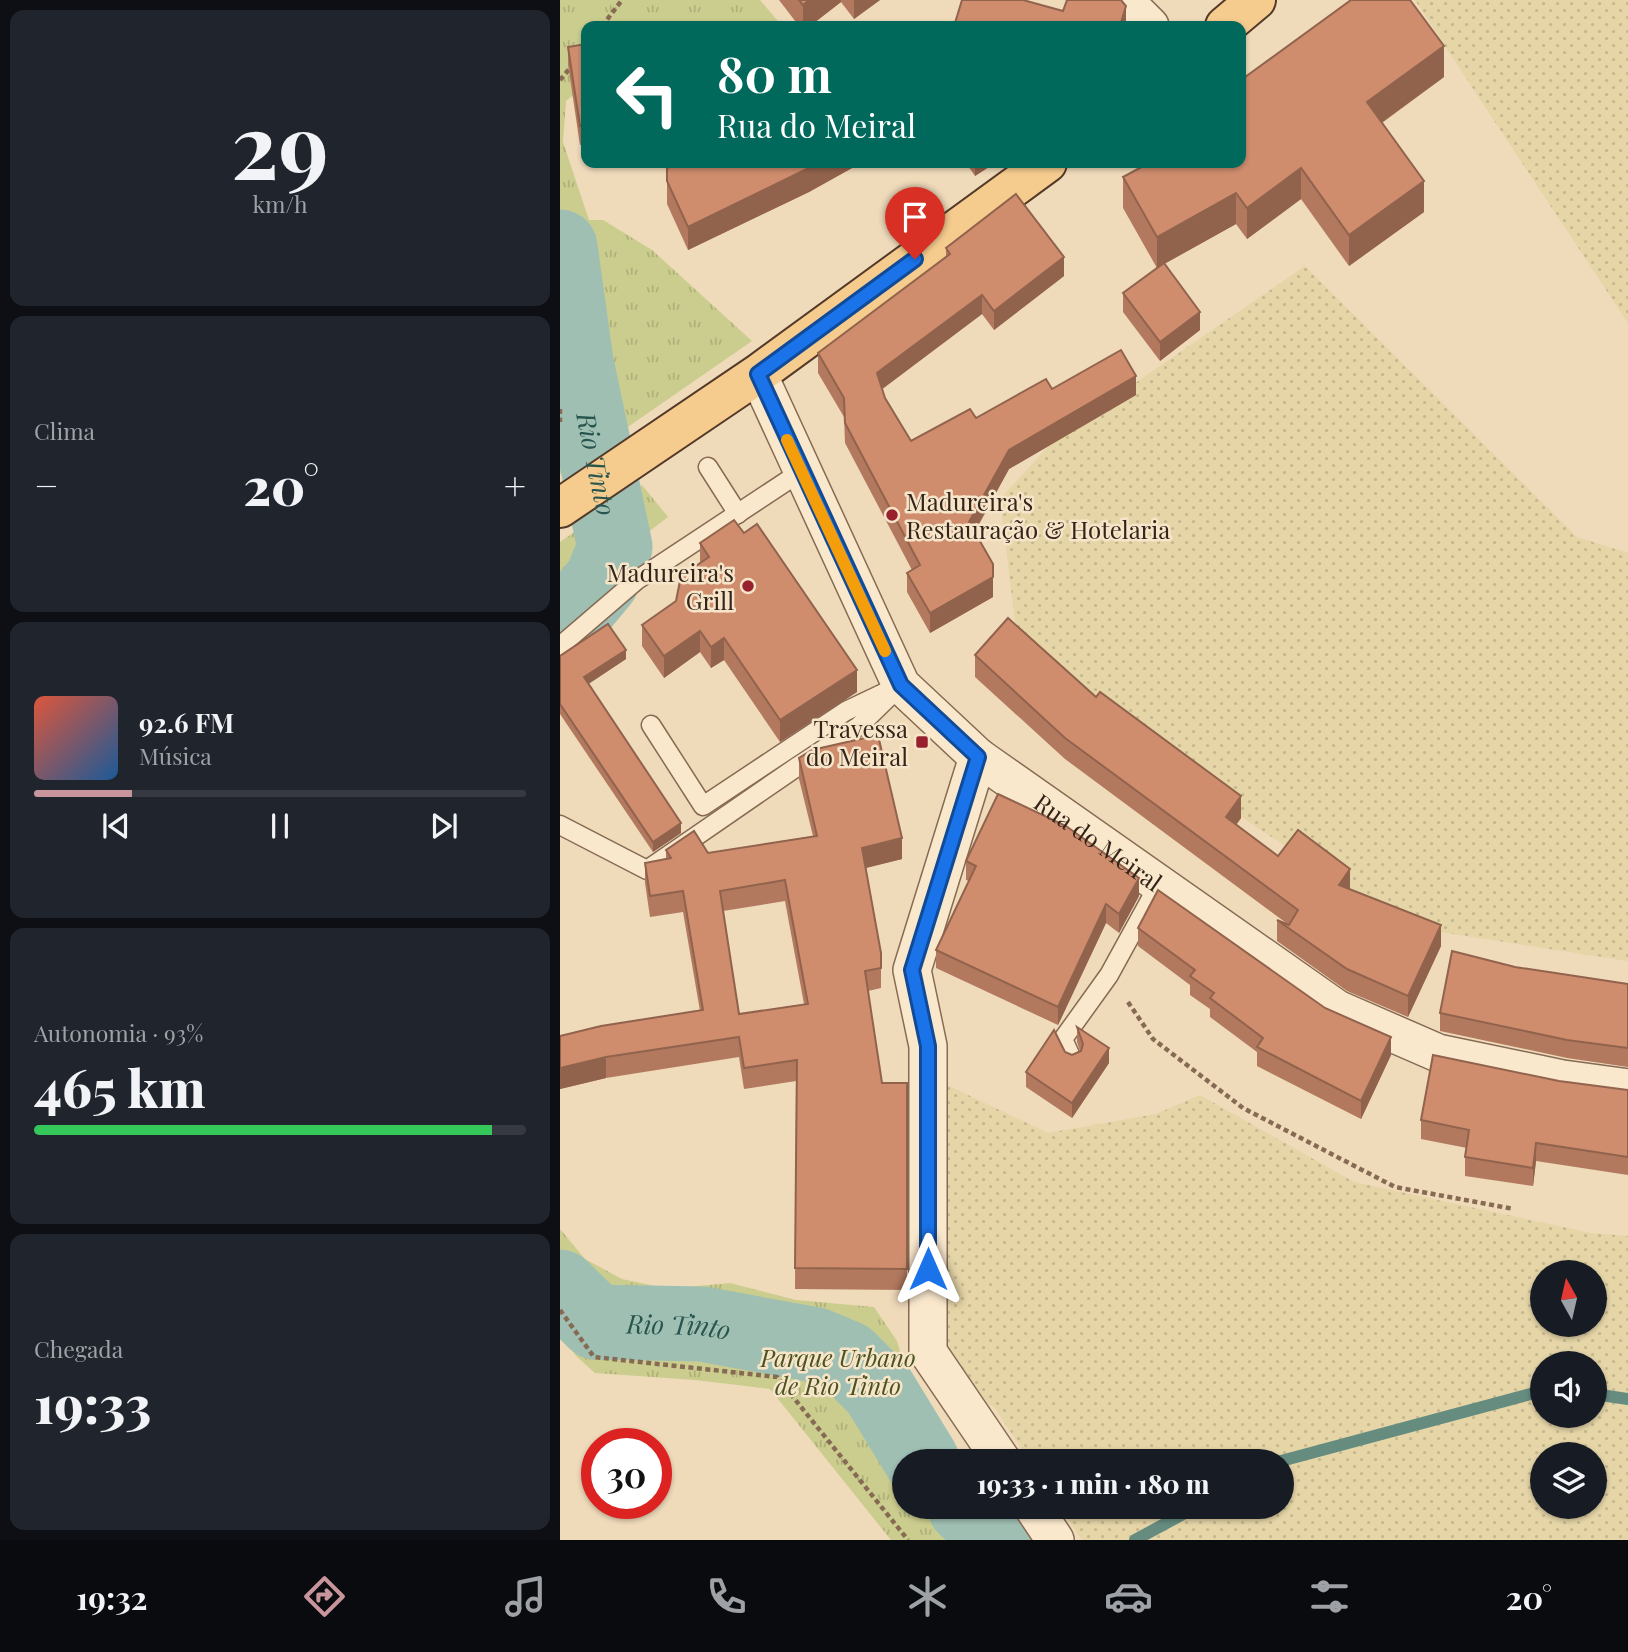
<!DOCTYPE html>
<html lang="pt">
<meta charset="utf-8">
<style>
body{margin:0;font-family:"Playfair Display",serif;background:#20242c;color:#f1f3f6;height:100vh;display:flex;flex-direction:column;font-size:26px;white-space:nowrap}
*{box-sizing:border-box;margin:0}
p{font-size:23px;color:#9ea1a6}
.icon{flex:none;width:38px;height:38px;fill:none;stroke:currentColor;stroke-width:2;stroke-linecap:round;stroke-linejoin:round}
.map{position:relative;flex:1;overflow:hidden}
.side{display:flex;flex-direction:column;gap:10px;padding:10px;background:#0d0f14;width:560px}
.side>*{flex:none}
.top-card{position:absolute;left:21px;top:21px;width:665px;height:147px;border-radius:14px;box-shadow:0 2px 5px #0004;background:#00695c;color:#fff;overflow:hidden}
.needle{width:46px;rotate:352deg}
.controls{position:absolute;left:970px;top:1260px;display:grid;gap:14px}
.controls a{display:grid;place-items:center;width:77px;height:77px;border-radius:50%;background:#171b24;box-shadow:0 2px 5px #0004;font-size:35px}
.speed{position:absolute;left:21px;top:1428px;display:flex;gap:14px;font-size:35px;font-weight:700;text-align:center}
.speed>*{display:grid;place-content:center;width:91px;height:91px;border-radius:50%;background:#171b24;box-shadow:0 2px 5px #0004;line-height:1}
.speed .limit{border:10px solid #d22;background:#fff;color:#111}
.pin{position:absolute;display:grid;place-items:center;width:60px;height:60px;color:#fff;margin:-72px -30px;border-radius:50% 50% 50% 0;rotate:-45deg;box-shadow:0 0 7px #0007}
.pin .icon{rotate:45deg}
.me{position:absolute;width:77px;margin:-38px;rotate:0deg;stroke-linejoin:round;filter:drop-shadow(0 0 5px #0008)}
.turn{display:flex;align-items:center;gap:24px;height:147px;padding:0 21px;font-size:32px}
.turn .icon{width:91px;height:91px;stroke-width:2.5}
.turn b{display:block;font-size:49px;line-height:60px}
.big{font-size:52px;font-weight:800;line-height:1.1}
.side .widget{flex:1;display:flex;flex-direction:column;justify-content:center;gap:10px;min-width:0;padding:0 24px;border-radius:14px;background:#20242c}
.side .dial{align-items:center;gap:0}
.dial b{font-size:91px;line-height:1}
.song{display:flex;align-items:center;gap:21px}
.cover{width:84px;height:84px;border-radius:10px;background:linear-gradient(135deg,hsl(10 70% 55%),hsl(210 70% 35%))}
.played{height:7px;border-radius:4px;background:linear-gradient(90deg,#c8959c 20%,#363941 20%)}
.keys{display:flex;justify-content:space-around;direction:ltr}
.heat{display:flex;justify-content:space-between;align-items:center;font-size:38px;direction:ltr}
.charge{height:10px;border-radius:5px;background:linear-gradient(90deg,#34c759 93%,#363941 0)}
.trip{position:absolute;left:332px;top:1449px;width:402px;height:70px;border-radius:35px;background:#171b24;box-shadow:0 2px 5px #0004;font-weight:800;line-height:70px;text-align:center}
.dock{display:flex;height:112px;justify-content:space-around;align-items:center;background:#090b0e;color:#9ea1a6}
.dock .icon{width:49px;height:49px}
.dock .on{color:#c8959c}
.dock b{font-size:32px;color:#f1f3f6}
main{display:flex;flex:1;min-height:0}
.map>svg:first-child{display:block}
</style>
<main>
<section class="side">
<div class="widget dial"><b>29</b><p>km/h</p></div>
<div class="widget"><p>Clima</p>
<div class="heat"><a>−</a><b class="big">20°</b><a>+</a></div>
</div>
<div class="widget">
<div class="song"><i class="cover"></i><div><b>92.6 FM</b><p>Música</p></div></div>
<div class="played"></div>
<div class="keys"><svg class="icon" aria-label="previous" viewBox="0 0 24 24"><path d="M18 5L8 12l10 7zM5 5v14"/></svg><svg class="icon" aria-label="pause" viewBox="0 0 24 24"><path d="M8 5v14M16 5v14"/></svg><svg class="icon" aria-label="next" viewBox="0 0 24 24"><path d="M6 5l10 7-10 7zM19 5v14"/></svg></div>
</div>
<div class="widget"><p>Autonomia · 93%</p><b class="big">465 km</b><div class="charge"></div></div>
<div class="widget"><p>Chegada</p><b class="big">19:33</b></div>
</section>
<div class="map">
<svg width="1068" height="1540" viewBox="0 0 1068 1540">
<defs>
<pattern id="farmland-dots" width="8" height="8" patternUnits="userSpaceOnUse" patternTransform="scale(1.75)"><rect width="8" height="8" fill="#e5d5a7"/><path d="M2 2h.1M6 6h.1" fill="none" stroke="#c5b78f" stroke-width="1.8" stroke-linecap="round"/></pattern>
<pattern id="park-tufts" width="24" height="20" patternUnits="userSpaceOnUse" patternTransform="scale(1.75)"><rect width="24" height="20" fill="#cbcd8e"/><path d="M3 7l-1-3M5 7V3M7 7l1-3M15 17l-1-3M17 17v-4M19 17l1-3" fill="none" stroke="#afb07a"/></pattern>
</defs>
<rect width="100%" height="100%" fill="#efdaba"/>
<g fill="url(#farmland-dots)" fill-rule="evenodd">
<polygon points="855,0 1068,0 1068,323 902,72"/>
<polygon points="745,266 1017,537 1068,553 1068,961 848,927 563,739 455,622 440,499 497,437"/>
<path d="M387 1085 488 1133 596 1114 640 1095 794 1182 1031 1233 1068 1236V1540H522L500 1507H723V1461H470L434 1407 373 1379V1350ZM982 1272H1034V1325H982ZM982 1363H1034V1416H982ZM982 1454H1034V1507H982Z"/>
</g>
<g fill="url(#park-tufts)">
<polygon points="0,0 200,0 222,26 26,26 26,85 6,101 3,142 29,220 43,220 92,250 192,341 0,474"/>
<polygon points="82,485 108,517 61,553 49,581 35,597 0,624 0,542"/>
<polygon points="0,1229 25,1259 62,1279 95,1286 127,1287 170,1283 236,1300 314,1307 337,1341 357,1406 378,1440 391,1450 397,1461 345,1461 345,1507 446,1507 473,1540 331,1540 210,1389 135,1380 35,1373 16,1356 0,1331"/>
</g>
<g fill="none" stroke-linecap="round" stroke-linejoin="round">
<g stroke="#668c80" stroke-width="12">
<polyline points="1034,1394 1068,1399"/>
<polyline points="721,1461 982,1391"/>
<polyline points="575,1540 636,1507"/>
</g>
<g stroke="#9fbfb3" stroke-width="75">
<path id="s1" d="M0 247 16 362 55 547 42 580 22 604 0 619"/>
<path id="s2" d="M0 1287 36 1322 142 1324 256 1345 287 1358 318 1389 362 1461"/>
<polyline points="405,1507 443,1540"/>
</g>
<g stroke="#866a54" stroke-width="21">
<g id="lane">
<polyline points="148,467 178,514"/>
<polyline points="0,646 77,580 242,471"/>
<polyline points="91,725 143,806 286,711 328,691"/>
<polyline points="0,825 87,870 238,766 299,726 341,685"/>
<polyline points="512,1059 503,1039 549,975 599,884"/>
</g>
</g>
<g stroke="#866a54" stroke-width="40">
<g id="street">
<polyline points="564,0 590,26"/>
<path id="s3" d="M198 374 341 685 418 757 777 1009 878 1053 1003 1079 1068 1088"/>
<polyline points="418,757 352,970 368,1046 368,1352 442,1461"/>
<polyline points="473,1507 495,1540"/>
</g>
</g>
<g stroke="#533929" stroke-width="42">
<g id="primary">
<polyline points="665,26 696,0"/>
<polyline points="0,508 198,374 487,163"/>
</g>
</g>
<g stroke="#866a54" stroke-width="4.5" stroke-dasharray="5 3.5" stroke-linecap="butt">
<polyline points="42,26 62,0"/>
<polyline points="0,80 11,67"/>
<polyline points="0,409 0,422"/>
<polyline points="568,1002 593,1039 683,1108 835,1187 954,1209"/>
<polyline points="0,1310 34,1357 217,1377 348,1540"/>
</g>
<use href="#lane" stroke="#fae8cd" stroke-width="18"/>
<use href="#street" stroke="#fae8cd" stroke-width="37"/>
<use href="#primary" stroke="#f6cc8e" stroke-width="38"/>
</g>
<g fill="#b2795f" fill-rule="evenodd">
<polygon points="219,0 320,0 294,19 281,2 250,26 239,26"/>
<polygon points="26,44 26,144 20,145 8,65 8,47"/>
<polygon points="884,77 822,123 864,212 789,266 741,199 687,239 676,224 604,264 640,330 600,361 563,312 563,293 597,268 563,208 563,177 581,167 578,163 681,163"/>
<polygon points="118,163 301,163 249,192 128,250 107,204 107,168"/>
<polygon points="406,163 435,163 415,176"/>
<polygon points="386,248 504,276 434,330 422,314 322,389 325,398 351,441 416,418 492,389 576,395 449,469 415,532 433,597 370,633 347,592 347,573 352,570 285,443 284,417 258,373 258,353 386,257"/>
<polygon points="140,543 297,692 220,742 164,660 151,668 140,652 104,678 82,646 82,625 116,601 140,563"/>
<polygon points="415,655 536,697 681,818 676,825 718,856 790,889 881,946 848,1017 787,991 717,941 717,920 729,925 505,759 415,677"/>
<polygon points="0,656 66,659 28,684 121,833 93,852 0,714"/>
<path d="M239 758 342 859 305 868 321 953V988L308 991 322 1083H347V1290L235 1289 236 1081 184 1089 179 1057 46 1078 0 1089V1036L140 1011 123 912 90 917 85 883V863L106 859V850L148 853 253 836 239 779ZM225 901 244 1004 179 1014 163 911Z"/>
<polygon points="406,861 579,896 559,933 546,923 498,1025 376,968 376,950 409,881 406,880"/>
<polygon points="578,928 831,1055 801,1119 697,1066 697,1052 650,1017 650,1009 630,995 630,985 578,946"/>
<polygon points="955,967 1068,984 1068,1067 1007,1058 880,1031 880,1013"/>
<polygon points="517,1027 549,1063 512,1118 466,1087 466,1072 505,1052 512,1055 520,1051 517,1042"/>
<polygon points="999,1081 1068,1090 1068,1175 976,1161 973,1186 905,1176 905,1157 907,1148 861,1139 861,1120"/>
</g>
<g fill="#91634d">
<polygon points="249,0 281,0 281,2 250,26 243,26 243,5"/>
<polygon points="294,0 320,0 294,19"/>
<polygon points="566,6 566,26 560,26"/>
<polygon points="884,46 884,77 807,133 807,102"/>
<polygon points="259,163 301,163 249,192 128,250 128,227"/>
<polygon points="415,163 435,163 415,176"/>
<polygon points="741,168 741,199 687,239 687,208"/>
<polygon points="864,181 864,212 789,266 789,235"/>
<polygon points="676,193 676,224 597,268 597,237"/>
<polygon points="504,257 504,276 434,330 434,311"/>
<polygon points="422,295 422,314 317,393 317,373"/>
<polygon points="640,312 640,330 600,361 600,342"/>
<polygon points="576,376 576,395 449,469 409,541 409,522 449,450"/>
<polygon points="433,577 433,597 370,633 370,613"/>
<polygon points="140,631 140,652 104,678 104,656"/>
<polygon points="164,638 164,660 151,668 151,647"/>
<polygon points="66,650 66,659 24,687 24,677"/>
<polygon points="297,670 297,692 220,742 220,720"/>
<polygon points="681,796 681,818 666,839 666,817"/>
<polygon points="121,823 121,833 93,852 93,842"/>
<polygon points="342,838 342,859 302,869 302,848"/>
<polygon points="790,869 790,890 779,885"/>
<polygon points="579,878 579,896 559,933 559,914"/>
<polygon points="546,904 546,923 498,1025 498,1007"/>
<polygon points="881,925 881,946 848,1017 848,996"/>
<polygon points="831,1037 831,1055 801,1119 801,1101"/>
<polygon points="549,1048 549,1063 512,1118 512,1103"/>
<polygon points="46,1057 46,1078 0,1089 0,1068"/>
<polygon points="976,1143 976,1161 973,1186 973,1168"/>
</g>
<g fill="#cf8d6e" stroke="#91634d" stroke-width="2" fill-rule="evenodd">
<polygon points="239,0 249,0 243,5"/>
<polygon points="402,0 463,0 503,11 507,0 561,0 566,6 560,26 397,26 395,23"/>
<polygon points="791,0 850,0 884,46 807,102 864,181 789,235 741,168 687,208 676,193 597,237 563,177 589,163 681,163 681,80"/>
<polygon points="26,44 26,125 20,126 8,47"/>
<polygon points="118,163 259,163 128,227 107,181 107,168"/>
<polygon points="456,194 504,257 434,311 422,295 317,373 325,398 351,441 410,409 416,418 486,379 492,389 561,350 576,376 449,450 409,522 433,564 433,577 370,613 347,573 360,565 285,423 284,398 258,353 390,254 386,248"/>
<polygon points="604,263 640,312 600,342 563,293"/>
<polygon points="174,520 184,533 197,524 297,670 220,720 164,638 151,647 140,631 104,656 82,625 116,601 121,576 149,557 140,543"/>
<polygon points="448,618 536,697 540,692 681,796 666,817 718,856 738,830 790,869 779,885 881,925 848,996 787,969 717,920 729,925 738,910 505,738 415,655"/>
<polygon points="48,624 66,650 24,677 121,823 93,842 0,704 0,656"/>
<path d="M318 735 342 838 302 848 321 953V968L305 971 322 1083H347V1269L235 1268 237 1060 184 1068 179 1037 46 1057 0 1068V1036L41 1026 143 1010 123 891 90 896 85 863 111 858 106 850 134 831 148 853 257 836 239 758 252 750ZM225 880 248 1004 179 1014 160 891Z"/>
<polygon points="438,794 506,826 579,878 559,914 546,904 498,1007 376,950 416,866 406,861"/>
<polygon points="598,890 765,1008 831,1037 801,1101 697,1047 703,1038 650,998 654,993 630,976 635,970 578,928"/>
<polygon points="892,951 955,967 1068,984 1068,1048 1007,1040 880,1013"/>
<polygon points="517,1027 549,1048 512,1103 466,1072 494,1030 505,1052 512,1055 521,1051 523,1044"/>
<polygon points="873,1055 999,1081 1068,1090 1068,1157 976,1143 973,1168 905,1157 909,1130 861,1120"/>
</g>
<g fill="none" stroke-linecap="round" stroke-linejoin="round">
<g stroke="#114b97" stroke-width="18">
<polyline id="route" points="355,259 198,374 341,685 418,757 352,970 368,1046 368,1269"/>
</g>
<use href="#route" stroke="#1a73e8" stroke-width="12"/>
<polyline stroke="#f59e0b" stroke-width="12" points="227,440 325,651"/>
</g>
<g fill="#97222d" stroke="#f6e5c9" stroke-width="2.5">
<circle cx="332" cy="515" r="7"/>
<circle cx="188" cy="586" r="7"/>
<rect x="355" y="735" width="14" height="14" rx="3.5"/>
</g>
<g text-anchor="middle" dominant-baseline="central" stroke-width="5" stroke-linejoin="round" paint-order="stroke">
<g font-size="24" fill="#34241a" stroke="#f6e5c9" text-anchor="end">
<text x="346" y="501" text-anchor="start">Madureira's<tspan x="346" dy="28">Restauração &amp; Hotelaria</tspan></text>
<text x="174" y="572">Madureira's<tspan x="174" dy="28">Grill</tspan></text>
<text x="348" y="728">Travessa<tspan x="348" dy="28">do Meiral</tspan></text>
</g>
<g font-size="24" fill="#34241a" stroke="#f6e5c9">
<text stroke="none"><textPath href="#s3" startOffset="595">Rua do Meiral</textPath></text>
</g>
<g font-size="24" font-style="italic" fill="#4a521f" stroke="#f6e5c9">
<text x="278" y="1357">Parque Urbano<tspan x="278" dy="28">de Rio Tinto</tspan></text>
</g>
<g font-size="26" font-style="italic" fill="#28554e" stroke="#f6e5c9">
<text stroke="none"><textPath href="#s1" startOffset="220">Rio Tinto</textPath></text>
<text stroke="none"><textPath href="#s2" startOffset="133">Rio Tinto</textPath></text>
</g>
</g>
</svg>
<div class="controls">
<a><svg class="needle" viewBox="-14 -14 28 28"><path d="M0-13l5 13h-10z" fill="#e53935"/><path d="M0 13l5-13h-10z" fill="#9ea1a6"/></svg></a>
<a><svg class="icon" aria-label="sound" viewBox="0 0 24 24"><path d="M4 9h4l5-4v14l-5-4H4zM17 9q2 3 0 6"/></svg></a>
<a><svg class="icon" aria-label="layers" viewBox="0 0 24 24"><path d="M12 4l9 5-9 5-9-5zM3 14l9 5 9-5"/></svg></a>
</div>
<div class="speed"><div class="limit">30</div></div>
<div class="pin" style="left:355px;top:259px;background:#d93025"><svg class="icon" aria-label="arrive" viewBox="0 0 24 24"><path d="M6 21V4h12l-3 4 3 4H6"/></svg></div>
<svg class="me" style="left:368px;top:1269px" viewBox="-20 -20 40 40"><path d="M0-17L14 15 0 8-14 15z" fill="#1a73e8" stroke="#fff" stroke-width="4"/></svg>
<div class="trip">19:33 · 1 min · 180 m</div>
<div class="top-card">
<div class="turn"><svg class="icon" aria-label="left" viewBox="0 0 24 24"><path d="M17 20v-9H6M10 6l-5 5 5 5"/></svg><div><b>80 m</b>Rua do Meiral</div></div>
</div>
</div>
</main>
<nav class="dock">
<b>19:32</b>
<svg class="icon on" aria-label="directions" viewBox="0 0 24 24"><path d="M12 3l9 9-9 9-9-9zM9 14v-3h6M13 9l2 2-2 2"/></svg>
<svg class="icon" aria-label="music" viewBox="0 0 24 24"><path d="M9 18V5l10-2v13"/><circle cx="6" cy="18" r="3"/><circle cx="16" cy="16" r="3"/></svg>
<svg class="icon" aria-label="phone" viewBox="0 0 24 24"><path d="M5 4h4l2 5-3 2q2 4 5 5l2-3 5 2v4C11 20 4 13 5 4z"/></svg>
<svg class="icon" aria-label="climate" viewBox="0 0 24 24"><path d="M12 3v18M4 7l16 10M4 17L20 7"/></svg>
<svg class="icon" aria-label="car" viewBox="0 0 24 24"><path d="M5 17H2v-5l4-1 3-4h7l3 4 3 1v5h-3M9 17h6M6 11h13"/><circle cx="7" cy="17" r="2"/><circle cx="17" cy="17" r="2"/></svg>
<svg class="icon" aria-label="filters" viewBox="0 0 24 24"><path d="M4 7h16M4 17h16"/><circle cx="9" cy="7" r="2"/><circle cx="15" cy="17" r="2"/></svg>
<b>20°</b>
</nav>
